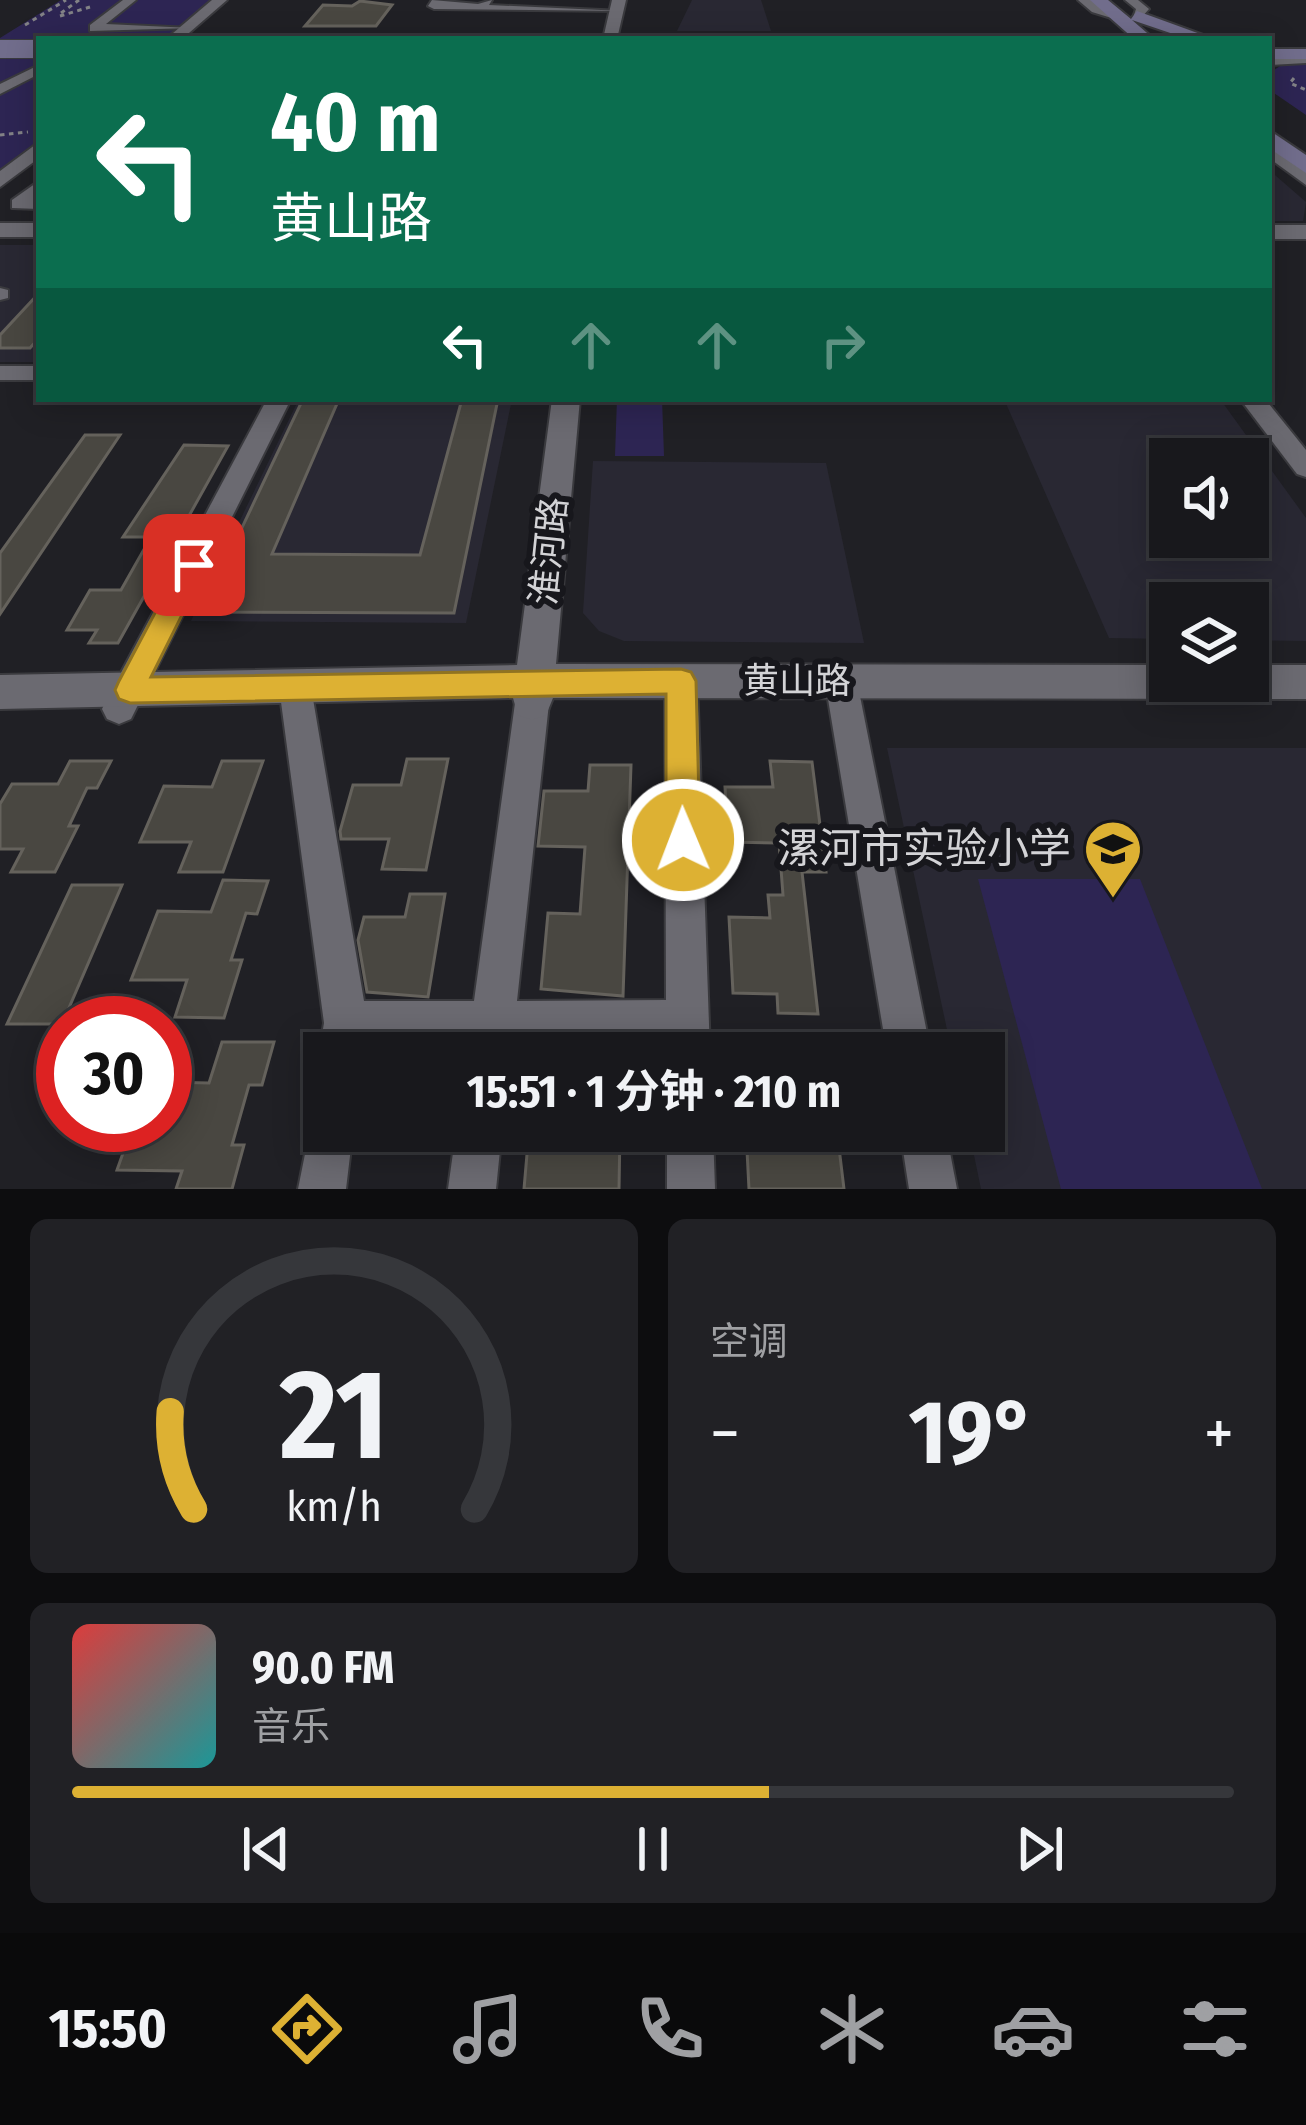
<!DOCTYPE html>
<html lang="zh">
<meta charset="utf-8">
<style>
body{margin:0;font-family:"Fira Sans Condensed","Noto Sans SC",sans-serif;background:#212125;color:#f1f3f6;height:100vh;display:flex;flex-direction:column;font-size:45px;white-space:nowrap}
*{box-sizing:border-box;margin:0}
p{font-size:39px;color:#9fa0a3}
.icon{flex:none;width:66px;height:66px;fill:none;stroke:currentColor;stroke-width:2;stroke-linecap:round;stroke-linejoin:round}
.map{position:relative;height:1189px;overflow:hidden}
.drawer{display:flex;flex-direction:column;gap:30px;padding:30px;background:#0d0d0f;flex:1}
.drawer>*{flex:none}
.hud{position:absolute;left:36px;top:36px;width:1236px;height:366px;border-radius:0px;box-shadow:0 6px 30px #0003,0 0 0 3px #36373b;background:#0b6e4f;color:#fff;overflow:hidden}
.controls{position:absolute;left:1149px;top:438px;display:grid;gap:24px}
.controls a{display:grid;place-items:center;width:120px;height:120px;border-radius:0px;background:#18181c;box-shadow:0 6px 30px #0003,0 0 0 3px #36373b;font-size:60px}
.speed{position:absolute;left:36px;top:996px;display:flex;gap:24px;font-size:60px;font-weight:700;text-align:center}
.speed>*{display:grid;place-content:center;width:156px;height:156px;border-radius:50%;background:#18181c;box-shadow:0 6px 30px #0003,0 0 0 3px #36373b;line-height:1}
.speed .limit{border:18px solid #d22;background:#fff;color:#111}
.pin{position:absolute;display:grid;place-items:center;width:102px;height:102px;color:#fff;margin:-51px;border-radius:24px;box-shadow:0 6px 18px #0006}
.me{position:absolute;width:132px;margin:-66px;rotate:359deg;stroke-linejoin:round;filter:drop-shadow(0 0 9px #0008)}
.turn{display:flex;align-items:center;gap:42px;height:252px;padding:0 36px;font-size:54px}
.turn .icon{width:156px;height:156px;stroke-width:2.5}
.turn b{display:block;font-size:84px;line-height:102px}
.lanes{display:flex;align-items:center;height:114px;padding:0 36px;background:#0003;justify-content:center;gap:60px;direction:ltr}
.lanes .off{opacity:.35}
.big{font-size:90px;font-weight:700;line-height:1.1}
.drawer .tile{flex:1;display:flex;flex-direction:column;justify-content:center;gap:18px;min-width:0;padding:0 42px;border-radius:18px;background:#212125}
.drawer .dial{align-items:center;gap:0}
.dial svg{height:312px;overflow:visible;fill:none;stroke:#36373b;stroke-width:7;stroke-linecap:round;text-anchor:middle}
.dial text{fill:#f1f3f6;stroke:none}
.song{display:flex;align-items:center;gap:36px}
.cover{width:144px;height:144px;border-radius:18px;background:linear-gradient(135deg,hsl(0 70% 55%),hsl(180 70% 35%))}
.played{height:12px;border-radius:6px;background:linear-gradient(90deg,#ddb133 60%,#36373b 60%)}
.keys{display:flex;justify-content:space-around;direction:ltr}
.heat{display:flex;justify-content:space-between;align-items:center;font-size:66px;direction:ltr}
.drawer .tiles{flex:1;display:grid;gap:30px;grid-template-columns:1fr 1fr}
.tile:last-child{grid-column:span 2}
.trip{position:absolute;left:303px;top:1032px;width:702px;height:120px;border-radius:0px;background:#18181c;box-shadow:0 6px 30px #0003,0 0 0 3px #36373b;font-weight:700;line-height:120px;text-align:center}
.tabs{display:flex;height:192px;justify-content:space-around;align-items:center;background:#0a0a0b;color:#9fa0a3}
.tabs .icon{width:84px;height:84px}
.tabs .on{color:#ddb133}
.tabs b{font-size:54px;color:#f1f3f6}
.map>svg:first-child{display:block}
</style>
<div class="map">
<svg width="1306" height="1189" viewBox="0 0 1306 1189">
<rect width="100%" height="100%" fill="#202025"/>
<g fill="#292833" fill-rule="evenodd">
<polygon points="692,0 761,0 771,31 677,31"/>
<polygon points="1269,170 1306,202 1303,221 1269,221"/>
<rect x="0" y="245" width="39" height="117"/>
<polygon points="299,399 512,399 466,623 191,621"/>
<path d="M1004 399H1220L1306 518V641L1248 640V603H1170V639L1109 638ZM1248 459V537H1170V459Z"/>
<polygon points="593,461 826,463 864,643 624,641 599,631 583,613"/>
<polygon points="887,748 1306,748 1306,1189 981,1189 969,1131 984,1131 984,1053 952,1053"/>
</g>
<g fill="#2d2553">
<polygon points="61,0 214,0 168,39 39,39 39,140 0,171 0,38"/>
<polygon points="1306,61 1306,115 1271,91 1269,73 1285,63"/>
<polygon points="617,399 662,399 664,456 615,456"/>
<polygon points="978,879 1140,879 1262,1189 1061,1189"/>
</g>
<g fill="#494741" stroke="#65625c" stroke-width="3">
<polygon points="360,1 392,5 376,26 305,26 323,5 352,6"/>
<polygon points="39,293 39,338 30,348 0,348 0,335"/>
<polygon points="303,399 339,399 272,554 420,555 462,399 498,399 454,613 202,612"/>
<polygon points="85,435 120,435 0,614 0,553"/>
<polygon points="184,445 228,446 118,643 89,643 97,630 67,630 90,590 121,590 151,537 123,537"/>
<polygon points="407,759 448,759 426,870 382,869 389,839 341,839 340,831 353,785 401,785"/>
<polygon points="70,761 111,761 97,788 87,788 69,826 78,826 55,872 11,872 23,849 0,849 0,804 12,784 58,784"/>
<polygon points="222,761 263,761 223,872 179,872 191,842 140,842 164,786 212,787"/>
<polygon points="770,761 812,762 826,872 802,872 818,1014 778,1013 777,994 733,993 729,917 770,918 768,895 783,895 779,843 728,842 725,787 773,787"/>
<polygon points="590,765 631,765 623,996 541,989 548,913 580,914 585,847 538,846 544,791 588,791"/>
<polygon points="223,880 268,881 257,914 246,913 231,960 242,960 224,1018 175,1017 187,980 131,980 158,911 211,912"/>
<polygon points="72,885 122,885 62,1024 7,1024"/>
<polygon points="410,894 445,894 428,997 367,992 358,940 364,917 405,917"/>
<polygon points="222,1042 274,1042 262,1085 249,1085 232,1145 244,1145 232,1189 176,1189 182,1171 117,1170 133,1125 165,1125 165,1082 209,1083"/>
<polygon points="529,1131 620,1131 619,1189 524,1189"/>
<polygon points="746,1131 837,1131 844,1189 749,1189"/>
</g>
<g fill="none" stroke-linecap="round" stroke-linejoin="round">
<g stroke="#3a3a3e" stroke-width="4">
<g id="minor">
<polygon points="123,0 136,0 106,24 192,28 90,31 90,25"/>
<polygon points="432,0 478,4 492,0 489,5 623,11 434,9 428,6"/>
<polygon points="1078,0 1091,0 1124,16 1118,20 1092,12"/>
<polygon points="1125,0 1138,0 1149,9 1141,18 1133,18 1136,9"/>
<polygon points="1306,55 1306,63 1269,65 1269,57"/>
<polygon points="39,65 39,74 0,94 0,84"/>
<polygon points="1269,145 1306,172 1306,185 1269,158"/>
<polygon points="39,181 35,199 39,199 39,209 12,208 12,200"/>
<polygon points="0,288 8,290 8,298 0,300"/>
<rect x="0" y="366" width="39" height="14"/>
<polygon points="267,399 291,399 131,719 119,724 107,719 102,709 107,699"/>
<polygon points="1240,399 1265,399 1306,450 1306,477 1297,474"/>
<polygon points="681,667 693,671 697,681 710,1053 666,1053 666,1044 512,1044 511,1053 467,1053 468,1044 364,1045 363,1053 324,1053 324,1066 319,1053 324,1023 279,687 283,677 295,673 307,677 311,687 364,1001 474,1001 515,703 520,693 532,689 544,693 549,703 517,1001 666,1000 665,681 669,671"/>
<polygon points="841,667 853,671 857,681 931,1053 887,1053 825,681 829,671"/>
<polygon points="324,1110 324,1131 353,1131 346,1189 298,1189 313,1114"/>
<polygon points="456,1131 502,1131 496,1189 448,1189"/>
<polygon points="667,1131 713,1131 715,1189 667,1189"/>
<polygon points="900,1131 946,1131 957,1189 909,1189"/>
</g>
</g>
<g stroke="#3a3a3e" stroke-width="4">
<g id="tertiary">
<polygon points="212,0 227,0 182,39 166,39"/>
<polygon points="612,0 626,0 617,39 603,39"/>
<polygon points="39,142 39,158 0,187 0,171"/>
<rect x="0" y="223" width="39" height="14"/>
<rect x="1269" y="225" width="37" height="14"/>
<polygon points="552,399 580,399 556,664 1170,665 1170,681 1248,681 1248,665 1306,665 1306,699 553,698 546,715 532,720 518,715 513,698 0,709 0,675 517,665"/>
</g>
</g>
<g stroke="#3a3a3e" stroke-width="4">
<g id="secondary">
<polygon points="1090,0 1108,0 1131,19 1137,11 1214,39 1188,39 1132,20 1154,39 1134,39"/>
<rect x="1269" y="49" width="37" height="10"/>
<polygon points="1269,130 1306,155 1306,173 1269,148"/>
</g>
</g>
<g stroke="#828286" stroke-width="3" stroke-dasharray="4.5 4.5" stroke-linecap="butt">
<polyline points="61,13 79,0"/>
<polyline points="60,16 90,7"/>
<polyline points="25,25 66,0"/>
<polyline points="1294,78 1290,83 1306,90"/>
<polyline points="0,135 28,132"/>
</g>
<use href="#minor" fill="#6b6a71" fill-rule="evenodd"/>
<use href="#tertiary" fill="#6b6a71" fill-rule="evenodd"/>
<use href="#secondary" fill="#716d8c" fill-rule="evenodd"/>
<g stroke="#3a3a3e" stroke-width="20" stroke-linecap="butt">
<polyline id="secondary-bridge" points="0,49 39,49"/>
</g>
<use href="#secondary-bridge" stroke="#716d8c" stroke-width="18"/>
</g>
<polygon fill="#ddb133" stroke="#907321" stroke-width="3" points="194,555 207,565 151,677 681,669 691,672 696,681 700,840 695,852 683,857 671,852 666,840 666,694 130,703 119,699 115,690 119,681 184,558"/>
<defs>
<g id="school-pin" transform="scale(3)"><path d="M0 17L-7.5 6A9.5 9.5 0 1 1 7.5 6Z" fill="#ddb133" stroke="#17171c"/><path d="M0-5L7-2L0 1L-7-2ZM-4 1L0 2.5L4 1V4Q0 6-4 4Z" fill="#111"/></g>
</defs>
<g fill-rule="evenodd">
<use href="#school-pin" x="1113" y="849"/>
</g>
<g text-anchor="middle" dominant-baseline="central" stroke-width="12" stroke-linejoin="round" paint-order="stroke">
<g font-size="36" fill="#d3d3d6" stroke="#17171c">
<text transform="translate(549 551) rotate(-84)">淮河路</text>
<text x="797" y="681">黄山路</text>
</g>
<g font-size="42" fill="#d3d3d6" stroke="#17171c" text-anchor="end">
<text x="1071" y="849">漯河市实验小学</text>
</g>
</g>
</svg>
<div class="controls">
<a><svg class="icon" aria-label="sound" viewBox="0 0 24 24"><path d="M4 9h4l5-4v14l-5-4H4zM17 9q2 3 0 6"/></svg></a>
<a><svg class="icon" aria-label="layers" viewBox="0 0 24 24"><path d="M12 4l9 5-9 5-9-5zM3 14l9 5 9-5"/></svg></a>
</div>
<div class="speed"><div class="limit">30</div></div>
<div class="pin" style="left:194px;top:565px;background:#d93025"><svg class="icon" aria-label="arrive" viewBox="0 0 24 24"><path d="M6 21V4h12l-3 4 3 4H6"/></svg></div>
<svg class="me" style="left:683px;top:840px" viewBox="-20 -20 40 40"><circle r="17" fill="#ddb133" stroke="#fff" stroke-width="3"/><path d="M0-11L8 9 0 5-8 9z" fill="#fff"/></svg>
<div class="trip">15:51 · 1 分钟 · 210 m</div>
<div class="hud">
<div class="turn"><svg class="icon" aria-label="left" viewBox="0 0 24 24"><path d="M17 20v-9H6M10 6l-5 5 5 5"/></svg><div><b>40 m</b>黄山路</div></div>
<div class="lanes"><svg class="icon" aria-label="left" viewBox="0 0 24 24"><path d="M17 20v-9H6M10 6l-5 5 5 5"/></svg><svg class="icon off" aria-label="ahead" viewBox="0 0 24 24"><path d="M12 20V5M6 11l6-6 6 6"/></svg><svg class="icon off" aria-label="ahead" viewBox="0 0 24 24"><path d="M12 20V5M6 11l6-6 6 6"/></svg><svg class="icon off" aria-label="right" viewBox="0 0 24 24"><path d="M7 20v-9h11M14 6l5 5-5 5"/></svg></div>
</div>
</div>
<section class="drawer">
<div class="tiles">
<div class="tile dial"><svg viewBox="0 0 100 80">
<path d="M14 69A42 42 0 1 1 86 69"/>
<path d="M14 69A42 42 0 0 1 8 44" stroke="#ddb133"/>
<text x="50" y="56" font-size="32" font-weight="700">21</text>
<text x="50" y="72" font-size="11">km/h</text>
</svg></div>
<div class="tile"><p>空调</p>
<div class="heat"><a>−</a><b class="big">19°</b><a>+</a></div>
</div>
<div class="tile">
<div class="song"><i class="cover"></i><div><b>90.0 FM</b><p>音乐</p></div></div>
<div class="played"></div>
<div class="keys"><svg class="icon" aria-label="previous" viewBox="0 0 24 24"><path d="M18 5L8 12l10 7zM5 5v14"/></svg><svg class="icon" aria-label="pause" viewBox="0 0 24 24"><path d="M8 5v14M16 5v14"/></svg><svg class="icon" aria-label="next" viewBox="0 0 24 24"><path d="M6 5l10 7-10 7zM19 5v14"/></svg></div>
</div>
</div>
</section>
<nav class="tabs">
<b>15:50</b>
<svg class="icon on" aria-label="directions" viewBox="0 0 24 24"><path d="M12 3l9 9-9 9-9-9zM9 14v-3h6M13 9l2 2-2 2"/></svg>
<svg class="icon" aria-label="music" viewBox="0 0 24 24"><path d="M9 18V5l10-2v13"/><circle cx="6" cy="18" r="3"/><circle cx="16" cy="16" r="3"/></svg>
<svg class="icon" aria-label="phone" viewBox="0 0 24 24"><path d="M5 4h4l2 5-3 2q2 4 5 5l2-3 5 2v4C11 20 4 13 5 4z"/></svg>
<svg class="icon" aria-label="climate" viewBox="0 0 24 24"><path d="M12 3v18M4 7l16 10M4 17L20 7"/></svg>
<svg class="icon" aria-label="car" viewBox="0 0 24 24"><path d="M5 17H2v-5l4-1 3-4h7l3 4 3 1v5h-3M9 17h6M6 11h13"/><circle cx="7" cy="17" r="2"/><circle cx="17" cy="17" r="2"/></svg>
<svg class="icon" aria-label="filters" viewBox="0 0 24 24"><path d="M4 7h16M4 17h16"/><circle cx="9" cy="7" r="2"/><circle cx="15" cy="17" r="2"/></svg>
</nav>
